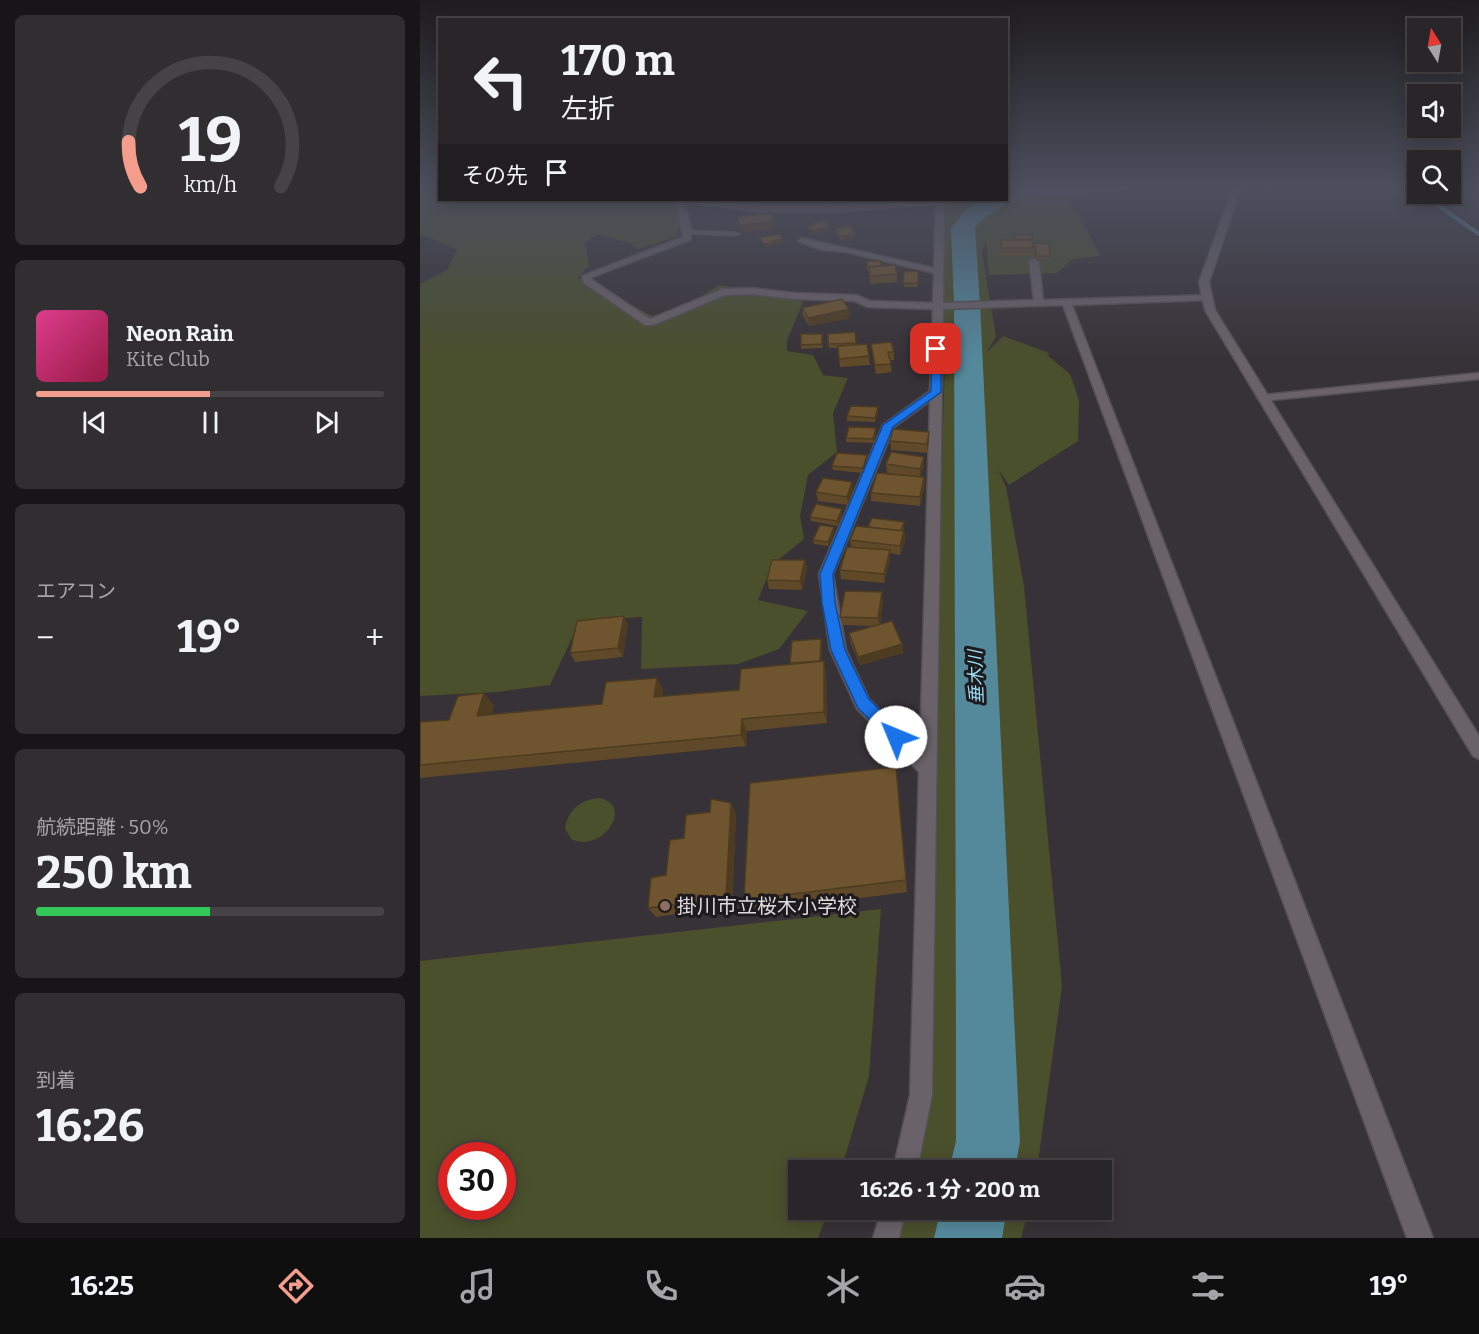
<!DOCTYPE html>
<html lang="ja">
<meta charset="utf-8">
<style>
body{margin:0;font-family:Bitter,"Noto Sans JP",serif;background:#312e31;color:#f1f3f6;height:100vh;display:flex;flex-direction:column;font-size:22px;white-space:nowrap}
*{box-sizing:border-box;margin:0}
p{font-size:20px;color:#a5a5a8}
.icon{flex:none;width:33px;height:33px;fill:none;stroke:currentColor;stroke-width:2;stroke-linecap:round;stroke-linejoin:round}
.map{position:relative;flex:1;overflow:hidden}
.panel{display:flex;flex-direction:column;gap:15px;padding:15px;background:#171517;width:420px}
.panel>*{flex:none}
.guide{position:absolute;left:18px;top:18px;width:570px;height:183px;border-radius:0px;box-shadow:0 3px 15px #0003,0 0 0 2px #454346;background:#292629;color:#f1f3f6;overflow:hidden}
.needle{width:39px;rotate:349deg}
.fabs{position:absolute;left:987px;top:18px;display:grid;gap:12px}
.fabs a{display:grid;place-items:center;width:54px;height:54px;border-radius:0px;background:#292629;box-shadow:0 3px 15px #0003,0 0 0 2px #454346;font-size:30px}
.speed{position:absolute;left:18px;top:1142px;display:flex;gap:12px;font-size:30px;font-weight:700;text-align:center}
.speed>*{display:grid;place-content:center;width:78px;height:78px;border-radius:50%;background:#292629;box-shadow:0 3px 15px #0003,0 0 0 2px #454346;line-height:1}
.speed .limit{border:9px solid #d22;background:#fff;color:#111}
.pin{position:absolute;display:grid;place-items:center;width:51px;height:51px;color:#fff;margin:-26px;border-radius:12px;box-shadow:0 3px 9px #0006}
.me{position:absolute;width:66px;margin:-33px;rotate:315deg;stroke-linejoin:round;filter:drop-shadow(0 0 4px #0008)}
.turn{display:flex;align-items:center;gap:21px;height:126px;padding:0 24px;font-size:27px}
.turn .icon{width:78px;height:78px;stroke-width:2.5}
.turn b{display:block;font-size:42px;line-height:51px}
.then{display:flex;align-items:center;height:57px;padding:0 24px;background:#0003;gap:12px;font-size:22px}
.big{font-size:45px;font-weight:700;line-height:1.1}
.panel .card{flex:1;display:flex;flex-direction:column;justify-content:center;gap:9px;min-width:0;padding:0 21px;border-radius:9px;background:#312e31}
.panel .dial{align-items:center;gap:0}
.dial svg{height:156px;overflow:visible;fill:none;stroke:#454346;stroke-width:7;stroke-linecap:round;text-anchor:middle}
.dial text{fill:#f1f3f6;stroke:none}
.song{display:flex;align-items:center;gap:18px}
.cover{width:72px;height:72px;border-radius:9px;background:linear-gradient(135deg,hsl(330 70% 55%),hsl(340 70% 35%))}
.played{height:6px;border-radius:3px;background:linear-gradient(90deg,#f49d8d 50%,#454346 50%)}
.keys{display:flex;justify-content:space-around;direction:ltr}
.heat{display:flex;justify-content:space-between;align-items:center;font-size:33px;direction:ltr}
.charge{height:9px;border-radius:4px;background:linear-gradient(90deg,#34c759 50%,#454346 0)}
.trip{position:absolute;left:368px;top:1160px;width:324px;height:60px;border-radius:0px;background:#292629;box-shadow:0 3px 15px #0003,0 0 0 2px #454346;font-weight:700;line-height:60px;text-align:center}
.tabs{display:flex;height:96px;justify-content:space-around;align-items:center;background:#100f10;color:#a5a5a8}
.tabs .icon{width:42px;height:42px}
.tabs .selected{color:#f49d8d}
.tabs b{font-size:27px;color:#f1f3f6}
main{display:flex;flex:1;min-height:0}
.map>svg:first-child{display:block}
</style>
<main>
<section class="panel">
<div class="card dial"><svg viewBox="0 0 100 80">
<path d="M14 69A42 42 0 1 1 86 69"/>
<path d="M14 69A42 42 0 0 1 8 46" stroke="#f49d8d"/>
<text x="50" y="56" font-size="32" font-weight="700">19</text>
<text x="50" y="72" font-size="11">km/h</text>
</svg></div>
<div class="card">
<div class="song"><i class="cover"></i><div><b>Neon Rain</b><p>Kite Club</p></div></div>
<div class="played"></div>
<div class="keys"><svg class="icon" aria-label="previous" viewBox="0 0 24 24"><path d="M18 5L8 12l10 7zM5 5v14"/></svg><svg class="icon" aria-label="pause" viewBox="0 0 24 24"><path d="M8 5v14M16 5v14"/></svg><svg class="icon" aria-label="next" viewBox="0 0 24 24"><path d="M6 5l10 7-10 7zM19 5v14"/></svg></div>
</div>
<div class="card"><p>エアコン</p>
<div class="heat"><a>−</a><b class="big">19°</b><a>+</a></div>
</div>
<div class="card"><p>航続距離 · 50%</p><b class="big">250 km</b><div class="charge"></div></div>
<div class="card"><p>到着</p><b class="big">16:26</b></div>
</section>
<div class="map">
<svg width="1059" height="1238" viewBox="0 0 1059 1238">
<rect width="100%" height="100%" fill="#373237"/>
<g fill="#4a4f2c" fill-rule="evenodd">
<polygon points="0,188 19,188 20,200 254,200 260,216 258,236 218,249 210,243 178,235 165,242 169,266 158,277 242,321 299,285 357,294 383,302 367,340 367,351 393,355 403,375 428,378 413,413 417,452 388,475 380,516 384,539 352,565 338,600 388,611 359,649 318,664 221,669 222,617 160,621 130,685 77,692 0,696 0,284 27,270 37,250 3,235 0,237"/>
<path d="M587 188H630L613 197 648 198 681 256 653 259 637 273 569 275 566 240 562 252 576 337 566 353 583 336 629 353 628 356 650 374 659 400 658 441 589 485 578 469 586 487 604 586 642 986 617 1170H482L493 1133 511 857 525 358C522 324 510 224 531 200H586Z"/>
<path d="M180 798C215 807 181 854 151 839L145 828C148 809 162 799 180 798Z"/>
<path d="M461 909 449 1076 421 1170H378V1209H409L398 1238H0V961ZM32 1155H82V1206H32Z"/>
<polygon points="470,1209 609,1209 601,1238 462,1238"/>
</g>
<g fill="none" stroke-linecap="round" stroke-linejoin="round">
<g stroke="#54899c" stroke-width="4">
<polyline points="994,188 998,190"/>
<polyline points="1002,194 1059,234"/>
</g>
<g fill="#54899c" fill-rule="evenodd">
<path d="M586 198 588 200C580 212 563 215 555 228L560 304 600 1141 595 1170H529L536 1141V1040L534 304 531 228 546 210 562 200Z"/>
<polygon points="521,1209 587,1209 582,1238 514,1238"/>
</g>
<g stroke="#544f54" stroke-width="2">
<polygon id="lane" points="265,230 316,232 320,234 316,236 268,234 265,234"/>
</g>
<g stroke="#544f54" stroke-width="3">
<g id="street">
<path d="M256 200H264L272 232 270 240 172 277V280L230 319 303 289 331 288 374 293 436 295 450 301 513 303 514 273 426 252 401 250 378 241 382 238 514 268 516 200H524L523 303 614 300 609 262 614 259 619 262 623 300 789 295 791 297 786 300 652 305 1013 1238H987L643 305 523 309 512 1095 497 1170H473L490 1095 499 772 437 709 410 650 399 574 463 425 510 391 513 309 448 307 434 301 374 299 331 294 305 295 233 325H225L164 283 162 276 263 237ZM510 401 500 749 449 699 426 650 413 574 474 427Z"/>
<polygon points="1059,373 1059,379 843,401 837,398 843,395"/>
<polygon points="462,1209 486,1209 479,1238 453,1238"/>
</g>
</g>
<g stroke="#544f54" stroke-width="3">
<g id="secondary">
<polygon points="664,188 704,188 700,190 586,198 586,194"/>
<polygon points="813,188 821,188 789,282 795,310 1059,736 1059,759 1053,756 785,310 779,282"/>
<path d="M268 200 373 207 546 200 542 202C462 208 379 220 299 207 289 205 276 205 268 200Z"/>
</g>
</g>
<use href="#lane" fill="#696369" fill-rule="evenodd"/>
<use href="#street" fill="#696369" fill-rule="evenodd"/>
<use href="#secondary" fill="#696369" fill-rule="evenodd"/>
</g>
<g fill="#5f4928">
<polygon points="415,229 436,238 422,241 415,233"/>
<polygon points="594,235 612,235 613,248 613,256 580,256 581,240 593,240"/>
<polygon points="615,243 630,256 630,260 616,260"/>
<polygon points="462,266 477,274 477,282 450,284 449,271 447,271 447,267"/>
<polygon points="498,271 498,287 484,287 484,272"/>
<polygon points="382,308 430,318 389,326 383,316"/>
<polygon points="435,332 436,345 449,356 450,365 420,367 418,348 409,348 408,344"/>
<polygon points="402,338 403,348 381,349 381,345"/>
<polygon points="451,344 474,352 474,360 470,360 472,372 456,374 452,353"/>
<polygon points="458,412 455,422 427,421 427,416"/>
<polygon points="456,433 454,443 426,442 426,438"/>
<polygon points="509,440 507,453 471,450 470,441"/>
<polygon points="504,457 504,466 500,476 504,477 505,486 500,506 451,501 451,493 481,475 467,473 466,464"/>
<polygon points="447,460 443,473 413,470 412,466"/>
<polygon points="433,491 428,505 398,501 396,492"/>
<polygon points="422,509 422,514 418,526 391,521 390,517"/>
<polygon points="414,527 414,532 408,546 394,544 393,540"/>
<polygon points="448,527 484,527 483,531 484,531 485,540 480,555 470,553 470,559 464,583 421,579 420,570 431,547 430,540"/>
<polygon points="385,560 387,569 382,590 349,589 347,580"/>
<polygon points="463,601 460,624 482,644 483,653 440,665 430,641 429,633 452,626 422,625 420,617"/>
<polygon points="208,624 203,657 155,662 150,653"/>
<polygon points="401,639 402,643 401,662 406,673 407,723 327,731 326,746 0,778 0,722 29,720 74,705 71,714 182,704 237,678 243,690 242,697 319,690 371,664 370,663"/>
<polygon points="476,767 487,892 331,912 324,900"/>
<polygon points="311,803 316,814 312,906 236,917 228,908 246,875 264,838 290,812"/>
</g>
<g fill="#4e3c21">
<polygon points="354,221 355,229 322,233 320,225"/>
<polygon points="409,227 410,231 391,234 390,230"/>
<polygon points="436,234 436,238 422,241 422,237"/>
<polygon points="363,239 363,243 354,245 355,246 345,248 344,244 353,241"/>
<polygon points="429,309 430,318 389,326 388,318"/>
<polygon points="458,407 458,412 455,422 455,418"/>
<polygon points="456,428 456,433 454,443 453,439"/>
<polygon points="509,432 509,440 507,453 507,444"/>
<polygon points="447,455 447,460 443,473 443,468"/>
<polygon points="504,457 504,466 500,477 500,469"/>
<polygon points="504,477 505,486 500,506 500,497"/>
<polygon points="432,482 433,491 428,505 427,497"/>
<polygon points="422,509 422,514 418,526 417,521"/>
<polygon points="414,527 414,532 408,546 408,542"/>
<polygon points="484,531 485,540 480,555 480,546"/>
<polygon points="470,550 470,559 464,583 464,574"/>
<polygon points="385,560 387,569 382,590 380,581"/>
<polygon points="462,592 463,601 459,627 458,618"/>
<polygon points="204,616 208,624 203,657 198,648"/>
<polygon points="401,639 402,643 401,665 400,661"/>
<polygon points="482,644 483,653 440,665 438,657"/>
<polygon points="404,661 406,673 407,723 404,712"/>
<polygon points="237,678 243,690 240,709 234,697"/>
<polygon points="64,693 74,705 67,727 57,716"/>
<polygon points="322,719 327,731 326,746 321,735"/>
<polygon points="311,803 316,814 312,906 306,897"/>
</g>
<g fill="#6f552f" stroke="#4e3c21" stroke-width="1.5">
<polygon points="351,213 354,221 320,225 318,217"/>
<polygon points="405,221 409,227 390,230 388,227 394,225 393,223"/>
<polygon points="429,226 436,234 422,237 415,229"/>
<polygon points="359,234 363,239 353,241 354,243 344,244 339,238"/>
<rect x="594" y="235" width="18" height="4"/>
<polygon points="581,240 612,240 613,248 581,248"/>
<polygon points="615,243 629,244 630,256 616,256"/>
<polygon points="448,261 461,261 461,266 447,267"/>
<polygon points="475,265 477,274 450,276 449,267"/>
<polygon points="498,271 498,283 483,283 484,272"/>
<polygon points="422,299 429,309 388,318 382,308"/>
<polygon points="435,332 436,343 408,344 408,334"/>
<polygon points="381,334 402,334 402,344 381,345"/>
<polygon points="471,342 474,352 468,352 471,364 455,365 451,344"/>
<polygon points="447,344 449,356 419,359 418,346"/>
<polygon points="431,406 458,407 455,418 427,416"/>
<polygon points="429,427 456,428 453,439 426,438"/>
<polygon points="473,429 509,432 507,444 470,441"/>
<polygon points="471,452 504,457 500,469 466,464"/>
<polygon points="417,453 447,455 443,468 412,466"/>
<polygon points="457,473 504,477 500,497 451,493"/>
<polygon points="403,478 432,482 427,497 396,492"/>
<polygon points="396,504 422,509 417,521 390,517"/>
<polygon points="452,518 484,522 481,531 448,527"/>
<polygon points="400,525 414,527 408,542 393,540"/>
<polygon points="436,526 484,531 480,546 430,540"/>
<polygon points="427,547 470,550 464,574 420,570"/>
<polygon points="352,560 385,560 380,581 347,580"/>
<polygon points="425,591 462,592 458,618 420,617"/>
<polygon points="204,616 198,648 150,653 157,621"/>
<polygon points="472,621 482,644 438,657 429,633"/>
<polygon points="401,639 400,661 370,663 372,641"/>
<polygon points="404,661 404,712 322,719 321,735 0,765 0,722 29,720 38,696 64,693 57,716 182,704 186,682 237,678 234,697 319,690 321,669"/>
<polygon points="476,767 486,880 324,900 330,783"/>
<polygon points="291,799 311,803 306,897 228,908 231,878 246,875 250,840 264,838 266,815 290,812"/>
</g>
<linearGradient id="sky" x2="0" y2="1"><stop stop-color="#1e1c1e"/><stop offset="0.52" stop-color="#4d4f5e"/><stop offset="1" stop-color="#4d4f5e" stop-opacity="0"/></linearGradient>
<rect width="1059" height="361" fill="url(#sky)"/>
<polygon fill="#1a73e8" stroke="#114b97" stroke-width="1.5" points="516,346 521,349 521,392 473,427 413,574 415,603 425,650 449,699 482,732 484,737 482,741 476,743 471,741 438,708 411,650 402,603 400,574 463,425 511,391 512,349"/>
<circle fill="#8d6e63" stroke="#1d1a1d" stroke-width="2" cx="245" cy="906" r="6"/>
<g text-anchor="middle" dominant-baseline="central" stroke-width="6" stroke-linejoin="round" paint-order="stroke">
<g font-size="18" font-style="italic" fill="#9bdef7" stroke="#1d1a1d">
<text transform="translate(556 677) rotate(-92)">垂木川</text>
</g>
<g font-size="20" fill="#dedbde" stroke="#1d1a1d" text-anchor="start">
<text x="257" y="906">掛川市立桜木小学校</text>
</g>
</g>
</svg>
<div class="fabs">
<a><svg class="needle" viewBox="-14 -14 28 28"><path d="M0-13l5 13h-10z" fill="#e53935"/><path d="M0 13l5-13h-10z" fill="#a5a5a8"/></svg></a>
<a><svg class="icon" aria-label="sound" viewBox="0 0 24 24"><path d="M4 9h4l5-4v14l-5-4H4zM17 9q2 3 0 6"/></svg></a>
<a><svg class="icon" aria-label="search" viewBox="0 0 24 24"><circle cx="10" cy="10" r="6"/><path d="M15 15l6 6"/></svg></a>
</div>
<div class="speed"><div class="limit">30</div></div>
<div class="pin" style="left:516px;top:349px;background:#d93025"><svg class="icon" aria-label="arrive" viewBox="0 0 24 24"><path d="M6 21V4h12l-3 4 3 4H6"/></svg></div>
<svg class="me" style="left:476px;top:737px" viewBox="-20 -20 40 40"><circle r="19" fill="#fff"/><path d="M0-13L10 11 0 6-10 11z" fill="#1a73e8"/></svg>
<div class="trip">16:26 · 1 分 · 200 m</div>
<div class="guide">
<div class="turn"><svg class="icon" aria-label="left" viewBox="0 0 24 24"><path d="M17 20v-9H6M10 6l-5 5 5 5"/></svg><div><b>170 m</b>左折</div></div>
<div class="then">その先<svg class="icon" aria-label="arrive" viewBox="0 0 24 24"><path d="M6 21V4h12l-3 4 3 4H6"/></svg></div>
</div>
</div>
</main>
<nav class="tabs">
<b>16:25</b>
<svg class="icon selected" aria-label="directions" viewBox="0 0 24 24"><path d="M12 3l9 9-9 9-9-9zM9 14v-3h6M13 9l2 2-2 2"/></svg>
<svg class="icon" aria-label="music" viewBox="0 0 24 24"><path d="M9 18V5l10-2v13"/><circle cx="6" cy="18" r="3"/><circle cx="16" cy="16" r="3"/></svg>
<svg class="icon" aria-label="phone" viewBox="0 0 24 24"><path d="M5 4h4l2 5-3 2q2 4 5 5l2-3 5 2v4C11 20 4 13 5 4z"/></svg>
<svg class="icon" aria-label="climate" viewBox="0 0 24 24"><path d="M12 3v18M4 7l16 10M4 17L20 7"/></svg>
<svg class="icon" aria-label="car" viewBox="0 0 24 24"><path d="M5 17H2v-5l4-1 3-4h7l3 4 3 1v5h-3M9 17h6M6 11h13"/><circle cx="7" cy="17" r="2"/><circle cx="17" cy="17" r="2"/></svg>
<svg class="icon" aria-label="filters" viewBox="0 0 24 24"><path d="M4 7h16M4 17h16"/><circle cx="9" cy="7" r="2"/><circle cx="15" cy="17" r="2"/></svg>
<b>19°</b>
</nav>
